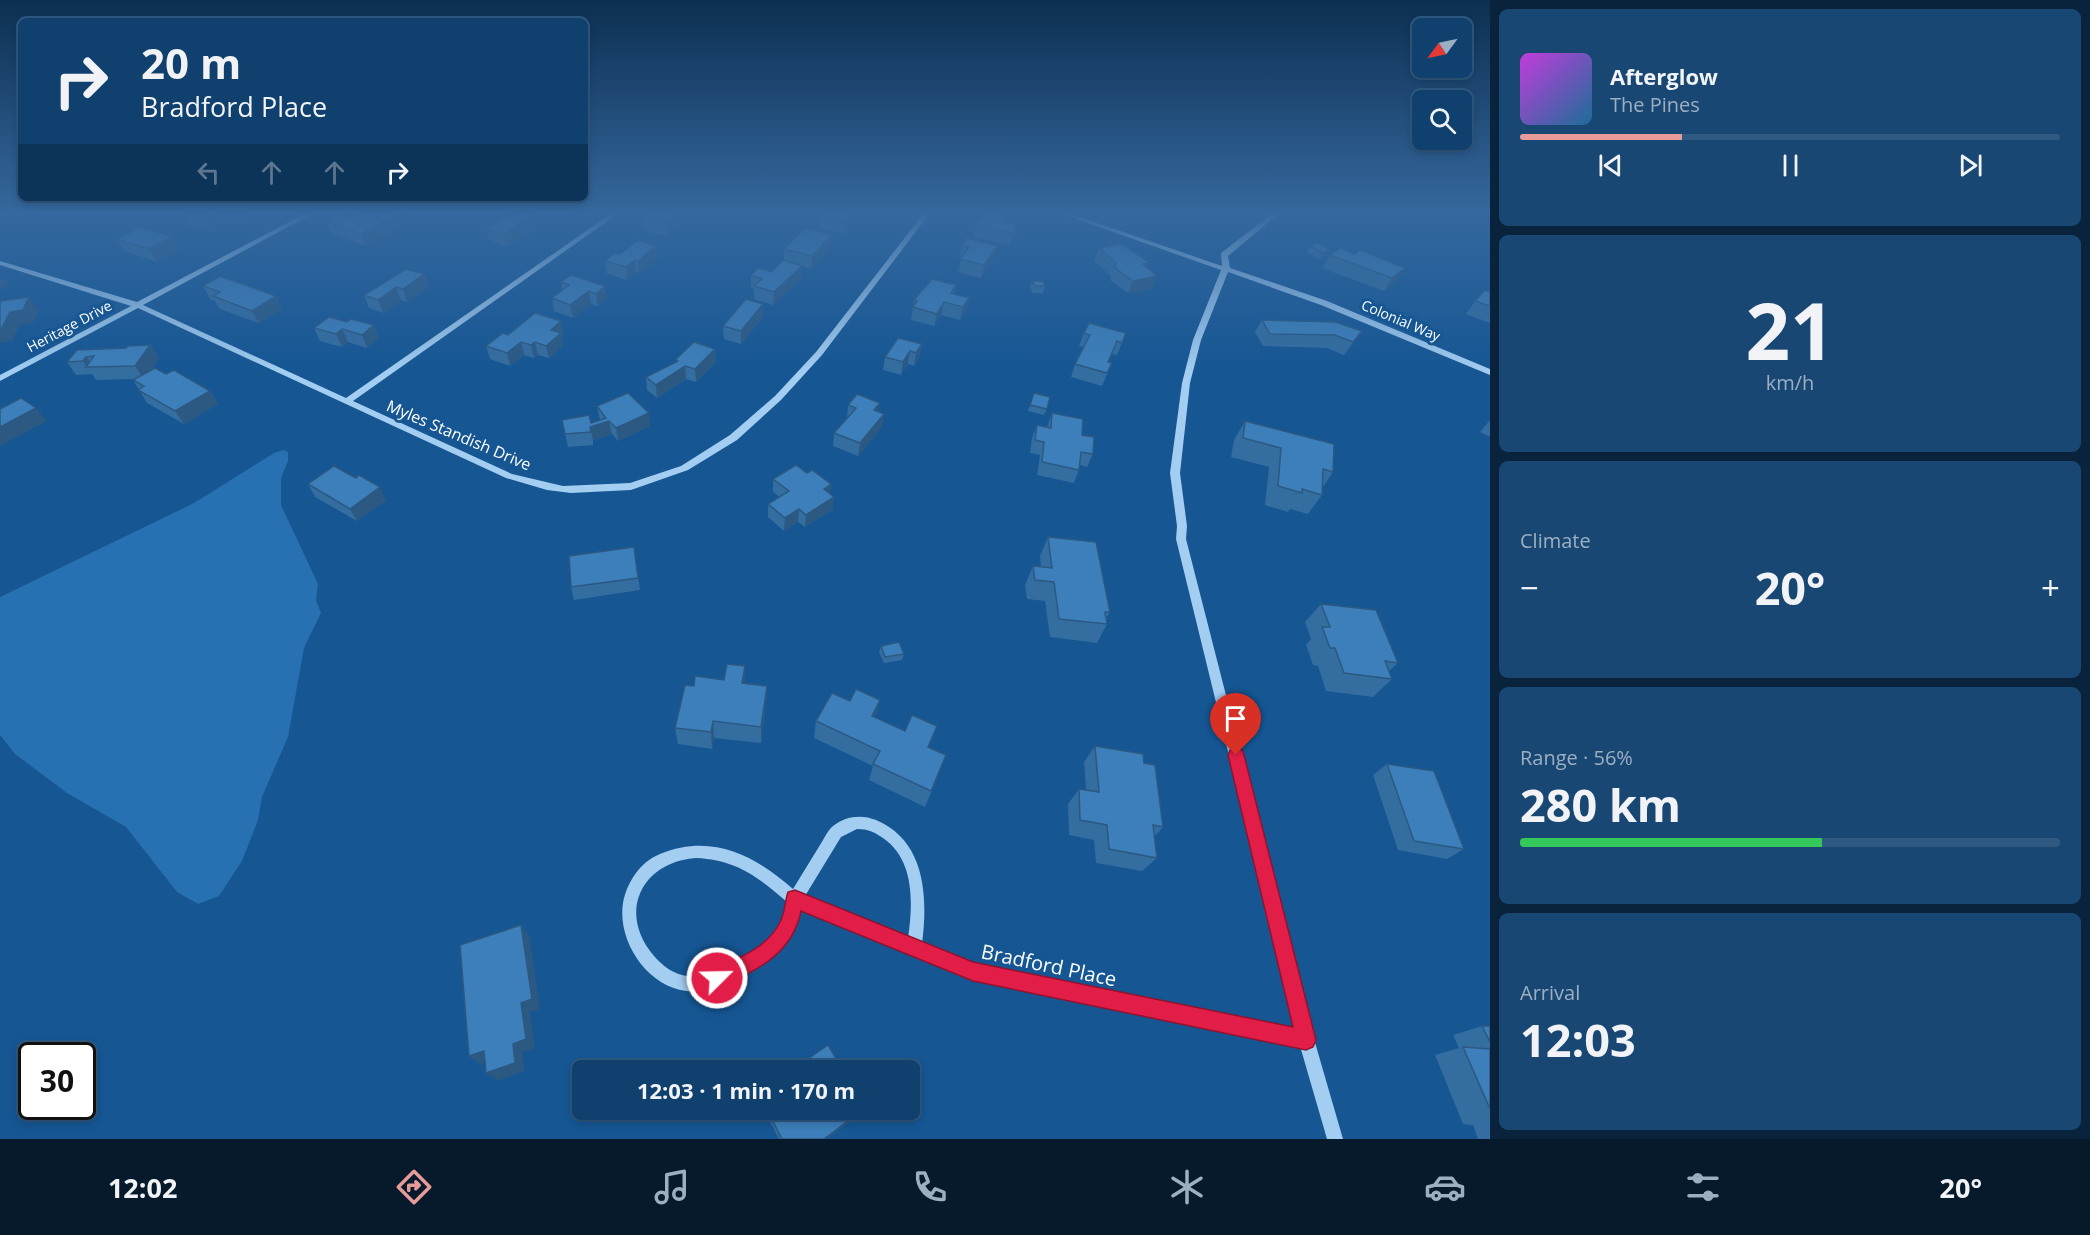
<!DOCTYPE html>
<meta charset="utf-8">
<style>
body{margin:0;font-family:"Open Sans",sans-serif;background:#194773;color:#f1f3f6;height:100vh;display:flex;flex-direction:column;font-size:22px;white-space:nowrap}
*{box-sizing:border-box;margin:0}
p{font-size:20px;color:#9cafc2}
.icon{flex:none;width:33px;height:33px;fill:none;stroke:currentColor;stroke-width:2;stroke-linecap:round;stroke-linejoin:round}
.map{position:relative;flex:1;overflow:hidden}
.drawer{display:flex;flex-direction:column;gap:9px;padding:9px;background:#09233c;width:600px}
.drawer>*{flex:none}
.banner{position:absolute;left:18px;top:18px;width:570px;height:183px;border-radius:9px;box-shadow:0 3px 9px #0003,0 0 0 2px #305981;background:#10406e;color:#f1f3f6;overflow:hidden}
.needle{width:39px;rotate:237deg}
.fabs{position:absolute;left:1412px;top:18px;display:grid;gap:12px}
.fabs a{display:grid;place-items:center;width:60px;height:60px;border-radius:9px;background:#10406e;box-shadow:0 3px 9px #0003,0 0 0 2px #305981;font-size:30px}
.speed{position:absolute;left:18px;top:1042px;display:flex;gap:12px;font-size:30px;font-weight:700;text-align:center}
.speed>*{display:grid;place-content:center;width:78px;height:78px;border-radius:50%;background:#10406e;box-shadow:0 3px 9px #0003,0 0 0 2px #305981;line-height:1}
.speed .limit{border:3px solid #111;border-radius:9px;background:#fff;color:#111}
.pin{position:absolute;display:grid;place-items:center;width:51px;height:51px;color:#fff;margin:-62px -26px;border-radius:50% 50% 50% 0;rotate:-45deg;box-shadow:0 0 6px #0007}
.pin .icon{rotate:45deg}
.me{position:absolute;width:66px;margin:-33px;rotate:67deg;stroke-linejoin:round;filter:drop-shadow(0 0 4px #0008)}
.turn{display:flex;align-items:center;gap:21px;height:126px;padding:0 24px;font-size:27px}
.turn .icon{width:78px;height:78px;stroke-width:2.5}
.turn b{display:block;font-size:42px;line-height:51px}
.lanes{display:flex;align-items:center;height:57px;padding:0 24px;background:#0003;justify-content:center;gap:30px;direction:ltr}
.lanes .off{opacity:.35}
.big{font-size:45px;font-weight:700;line-height:1.1}
.drawer .widget{flex:1;display:flex;flex-direction:column;justify-content:center;gap:9px;min-width:0;padding:0 21px;border-radius:9px;background:#194773}
.drawer .dial{align-items:center;gap:0}
.dial b{font-size:78px;line-height:1}
.song{display:flex;align-items:center;gap:18px}
.cover{width:72px;height:72px;border-radius:9px;background:linear-gradient(135deg,hsl(290 70% 55%),hsl(200 70% 35%))}
.played{height:6px;border-radius:3px;background:linear-gradient(90deg,#e69b98 30%,#305981 30%)}
.keys{display:flex;justify-content:space-around;direction:ltr}
.heat{display:flex;justify-content:space-between;align-items:center;font-size:33px;direction:ltr}
.charge{height:9px;border-radius:4px;background:linear-gradient(90deg,#34c759 56%,#305981 0)}
.trip{position:absolute;left:572px;top:1060px;width:348px;height:60px;border-radius:9px;background:#10406e;box-shadow:0 3px 9px #0003,0 0 0 2px #305981;font-weight:700;line-height:60px;text-align:center}
.tabs{display:flex;height:96px;justify-content:space-around;align-items:center;background:#061a2c;color:#9cafc2}
.tabs .icon{width:42px;height:42px}
.tabs .selected{color:#e69b98}
.tabs b{font-size:27px;color:#f1f3f6}
main{display:flex;flex:1;min-height:0}
.map>svg:first-child{display:block}
</style>
<main>
<div class="map">
<svg width="1490" height="1139" viewBox="0 0 1490 1139">
<rect width="100%" height="100%" fill="#155693"/>
<polygon fill="#2770b1" points="284,450 288,452 288,461 281,478 281,505 318,584 316,600 321,613 304,648 288,737 262,797 258,820 242,861 219,896 198,904 177,892 126,827 67,793 15,754 0,735 0,597 194,503 274,453"/>
<g fill="none" stroke-linecap="round" stroke-linejoin="round">
<g fill="#a3cdf1" fill-rule="evenodd">
<polygon points="0,213 6,213 0,216"/>
<polygon points="306,213 314,213 143,305 346,398 612,213 619,213 353,401 512,474 563,486 630,483 681,466 730,435 775,396 816,352 924,213 930,213 822,355 781,400 737,440 688,470 631,490 571,493 547,490 506,478 138,308 0,381 0,375 131,306 0,265 0,261 137,302"/>
<path d="M1059 213H1068L1222 266 1221 253 1273 213H1280L1228 256 1230 268 1327 301 1490 369V375L1321 305 1228 272 1201 340 1190 383 1180 473 1187 526 1186 539 1314 1039 1343 1139H1327L1300 1046 973 979 800 908C790 949 766 964 730 980 716 986 702 993 686 991 647 986 617 941 623 903 627 882 640 862 660 854 712 833 754 855 793 889 802 874 811 860 820 845 824 839 827 831 833 826 845 816 862 814 876 820 926 841 928 898 922 944L973 965 1296 1029 1176 539 1177 526 1170 473 1182 383 1193 340 1221 270ZM857 829C868 829 874 832 883 838 915 860 913 904 908 938L805 896 841 837ZM696 858C737 860 758 877 787 902 781 930 762 950 736 962 721 969 705 978 688 976 674 975 663 966 654 956 617 913 641 862 696 858Z"/>
</g>
</g>
<g fill="#346da0">
<polygon points="188,213 248,213 245,218 215,219 210,228 193,229 186,216"/>
<polygon points="984,213 1010,213 1009,218 1006,223 1017,225 1014,237 1010,245 974,237 976,224"/>
<polygon points="858,215 845,233 819,229 820,217"/>
<polygon points="351,217 405,224 366,246 331,233 326,221"/>
<polygon points="510,217 539,227 507,247 489,240 486,228"/>
<polygon points="643,217 686,219 666,236 645,230"/>
<polygon points="172,237 179,249 157,262 124,251 117,239"/>
<polygon points="967,238 994,258 981,278 958,272 961,258 959,258 962,245"/>
<polygon points="656,246 657,259 639,273 636,272 627,280 606,273 605,261 620,254"/>
<polygon points="1310,246 1330,250 1327,256 1319,259 1307,253"/>
<polygon points="831,248 811,269 802,266 802,278 773,305 754,299 754,289 751,288 751,275 772,272 784,260 784,249"/>
<polygon points="1099,248 1148,268 1152,289 1128,293 1110,280 1111,276 1094,261"/>
<polygon points="1330,255 1397,280 1384,291 1322,268"/>
<polygon points="424,274 428,287 407,302 401,300 383,313 369,308 364,295"/>
<polygon points="571,275 607,299 598,306 591,304 573,318 554,311 552,298 562,290 561,282"/>
<polygon points="1032,281 1045,286 1043,293 1033,293 1030,287"/>
<polygon points="956,285 954,294 969,298 966,311 960,320 941,315 934,326 911,320 914,300"/>
<polygon points="203,286 276,296 282,309 259,323 220,309 215,301 210,299"/>
<polygon points="1490,292 1490,323 1466,314 1475,301"/>
<polygon points="763,304 763,317 741,344 724,339 723,326"/>
<polygon points="1262,320 1362,331 1353,344 1344,355 1327,348 1263,346 1255,332"/>
<polygon points="347,322 374,325 379,338 367,348 348,342 342,347 320,341 314,328"/>
<polygon points="1084,333 1126,333 1117,355 1112,354 1108,362 1112,363 1102,386 1071,377 1075,364 1084,347 1079,346"/>
<polygon points="564,334 561,336 563,346 549,358 538,355 534,358 524,355 510,366 490,359 486,346 508,335"/>
<polygon points="922,344 919,357 914,366 908,364 901,375 883,370 885,357"/>
<polygon points="150,345 159,358 150,371 166,374 210,391 218,404 184,424 147,403 133,380 135,379 96,380 92,374 76,375 67,362 77,350 126,348"/>
<polygon points="715,349 716,362 696,382 686,379 657,398 647,390 646,377 676,362 676,359"/>
<polygon points="1034,393 1047,409 1044,415 1028,411"/>
<polygon points="880,403 878,412 882,427 858,456 833,446 834,433 847,418 848,405"/>
<polygon points="597,406 650,426 618,441 612,434 593,440 593,445 568,447 562,420 591,423 600,420"/>
<polygon points="1052,413 1082,435 1093,454 1087,467 1080,465 1079,470 1074,483 1037,475 1040,455 1030,453 1032,438 1037,425 1047,427"/>
<polygon points="1490,420 1490,437 1480,432"/>
<polygon points="1245,421 1333,472 1323,487 1322,495 1308,514 1290,509 1288,512 1265,505 1269,467 1231,457 1234,440"/>
<polygon points="807,473 831,484 830,493 833,509 805,527 798,522 784,531 768,517 768,504 780,497 773,492 773,479"/>
<polygon points="308,484 386,500 357,521 315,497"/>
<polygon points="1048,537 1110,612 1106,619 1107,624 1097,643 1050,637 1045,601 1027,599 1025,585 1033,566 1041,567 1040,556"/>
<polygon points="634,547 640,590 574,600 571,587"/>
<polygon points="1321,604 1398,663 1389,671 1392,679 1373,697 1326,691 1318,666 1313,665 1306,645 1311,639 1305,622"/>
<polygon points="881,646 904,654 902,660 884,663 879,652"/>
<polygon points="745,666 745,683 767,686 766,703 761,743 714,738 712,749 678,744 675,728 694,686 724,680"/>
<polygon points="876,718 929,747 940,771 925,807 869,780 873,766 814,738 816,721"/>
<polygon points="1095,746 1144,763 1163,827 1154,837 1157,858 1142,871 1096,863 1094,840 1069,835 1068,804 1079,789 1086,790 1084,762"/>
<polygon points="1387,764 1464,849 1447,859 1398,850 1373,775"/>
<polygon points="1482,1026 1490,1026 1490,1139 1478,1139 1473,1125 1463,1124 1435,1055 1459,1048 1453,1035"/>
<polygon points="764,1110 863,1110 861,1113 826,1139 779,1139"/>
</g>
<g fill="#2b5982">
<polygon points="205,213 212,213 215,219 210,228 204,216"/>
<polygon points="243,213 248,213 245,218"/>
<polygon points="398,213 401,213 405,224 366,246 361,234"/>
<polygon points="678,213 686,213 686,219 666,236 665,223"/>
<polygon points="852,213 858,213 858,215 845,233 846,221"/>
<polygon points="1008,213 1010,213 1009,218 1002,230 1003,222"/>
<polygon points="537,214 539,227 507,247 504,234"/>
<polygon points="1017,225 1014,237 1010,245 1013,233"/>
<polygon points="832,235 831,248 811,269 812,256"/>
<polygon points="172,237 179,249 157,262 149,249"/>
<polygon points="656,246 657,259 639,273 638,261"/>
<polygon points="998,246 994,258 981,278 984,265"/>
<polygon points="1330,250 1327,256 1319,259 1323,253"/>
<polygon points="635,260 636,272 627,280 626,267"/>
<polygon points="1150,263 1145,275 1143,264"/>
<polygon points="802,266 802,278 773,305 774,292"/>
<polygon points="1405,268 1397,280 1384,291 1392,278"/>
<polygon points="424,274 428,287 407,302 403,289"/>
<polygon points="1157,276 1152,289 1128,293 1133,281"/>
<polygon points="5,278 9,284 0,289 0,280"/>
<polygon points="605,286 607,299 598,306 596,294"/>
<polygon points="396,287 401,300 383,313 378,300"/>
<polygon points="589,291 591,304 573,318 570,305"/>
<polygon points="276,296 282,309 259,323 252,311"/>
<polygon points="29,297 39,310 33,323 20,324 12,341 0,343 0,329 10,312"/>
<polygon points="969,298 966,311 960,320 963,307"/>
<polygon points="944,302 941,315 934,326 937,314"/>
<polygon points="763,304 763,317 741,344 741,331"/>
<polygon points="561,321 564,334 561,336 563,346 549,358 546,346 551,330"/>
<polygon points="374,325 379,338 367,348 362,335"/>
<polygon points="342,329 348,342 342,347 336,334"/>
<polygon points="1362,331 1353,344 1344,355 1353,342"/>
<polygon points="521,342 524,355 510,366 507,353"/>
<polygon points="535,342 538,355 534,358 531,345"/>
<polygon points="922,344 919,357 914,366 916,353"/>
<polygon points="150,345 159,358 144,379 135,366"/>
<polygon points="715,349 716,362 696,382 695,369"/>
<polygon points="910,351 908,364 901,375 903,362"/>
<polygon points="86,357 94,367 87,367 83,361"/>
<polygon points="685,366 686,379 657,398 656,385"/>
<polygon points="210,391 218,404 184,424 175,411"/>
<polygon points="880,403 878,416 874,410"/>
<polygon points="36,408 47,421 0,446 0,427"/>
<polygon points="649,413 650,426 618,441 616,428"/>
<polygon points="884,414 882,427 858,456 860,443"/>
<polygon points="609,421 612,434 593,440 590,427"/>
<polygon points="831,484 829,497 824,489"/>
<polygon points="380,487 386,500 357,521 350,509"/>
<polygon points="834,497 833,509 805,527 806,515"/>
<polygon points="799,509 798,522 784,531 785,518"/>
<polygon points="745,666 745,683 742,683"/>
<polygon points="767,686 766,703 761,743 761,727"/>
<polygon points="880,700 876,717 872,716"/>
<polygon points="713,721 714,738 712,749 711,732"/>
<polygon points="521,925 530,938 540,1009 530,1012 535,1048 522,1052 525,1071 497,1081 486,1073 513,1044 521,1003"/>
<polygon points="484,1051 495,1059 480,1064 469,1056"/>
<polygon points="862,1110 863,1110 861,1113 826,1139 824,1139"/>
</g>
<g fill="#3d7fba" stroke="#2b5982" stroke-width="1.5">
<polygon points="188,213 205,213 204,216 186,216"/>
<polygon points="341,213 351,217 362,213 398,213 361,234 326,221"/>
<polygon points="516,213 532,213 537,214 504,234 486,228 505,215 510,217"/>
<polygon points="649,213 678,213 665,223 643,217"/>
<polygon points="823,213 852,213 846,221 820,217"/>
<polygon points="984,213 1008,213 1003,222 1017,225 1013,233 976,224"/>
<polygon points="140,227 172,237 149,249 117,239"/>
<polygon points="805,228 832,235 812,256 784,249"/>
<polygon points="967,238 998,246 984,265 960,259 969,247 962,245"/>
<polygon points="638,240 656,246 638,261 635,260 626,267 605,261 615,253 620,254"/>
<polygon points="1318,243 1330,250 1323,253 1310,246"/>
<polygon points="1122,244 1150,263 1143,264 1157,276 1133,281 1115,268 1116,263 1099,248"/>
<polygon points="1340,248 1355,254 1360,250 1405,268 1392,278 1330,255"/>
<polygon points="783,260 802,266 774,292 754,286 762,279 751,275 758,268 772,272"/>
<polygon points="406,269 424,274 403,289 396,287 378,300 364,295"/>
<polygon points="571,275 605,286 596,294 589,291 570,305 552,298 569,285 561,282"/>
<polygon points="220,276 276,296 252,311 213,296 220,292 203,286"/>
<polygon points="932,279 956,285 951,293 969,298 963,307 944,302 937,314 913,307 917,301 914,300"/>
<polygon points="1032,281 1043,281 1045,286 1035,286"/>
<polygon points="1485,290 1490,292 1490,306 1475,301"/>
<polygon points="29,297 23,310 10,312 2,328 0,329 0,301"/>
<polygon points="746,299 763,304 741,331 723,326"/>
<polygon points="535,313 561,321 551,330 561,333 546,346 535,342 531,345 521,342 507,353 486,346 503,333 508,335"/>
<polygon points="329,317 347,322 351,319 374,325 362,335 342,329 336,334 314,328"/>
<polygon points="1262,320 1335,322 1362,331 1353,342 1335,335 1270,334"/>
<polygon points="1089,323 1126,333 1122,343 1117,341 1108,362 1112,363 1107,373 1075,364 1090,335 1084,333"/>
<polygon points="898,338 922,344 916,353 910,351 903,362 885,357"/>
<polygon points="694,342 715,349 695,369 685,366 656,385 646,377 678,361 676,359"/>
<polygon points="150,345 135,366 86,367 94,356 86,357 83,361 67,362 77,350 126,348 128,346"/>
<polygon points="155,368 166,374 174,370 210,391 175,411 138,390 144,386 133,380"/>
<polygon points="628,393 649,413 616,428 609,421 590,427 591,432 565,434 562,420 589,415 591,423 606,418 597,406"/>
<polygon points="1034,393 1050,397 1047,409 1030,405"/>
<polygon points="857,394 880,403 874,410 884,414 860,443 834,433 856,408 848,405"/>
<polygon points="21,398 36,408 0,427 0,409"/>
<polygon points="1052,413 1083,419 1082,435 1094,437 1093,454 1081,452 1079,470 1042,462 1044,442 1035,440 1037,425 1051,428"/>
<polygon points="1245,421 1334,444 1333,472 1323,469 1322,495 1302,489 1302,493 1278,486 1281,448 1243,438"/>
<polygon points="796,465 807,473 812,470 831,484 824,489 834,497 806,515 799,509 785,518 768,504 789,491 773,479"/>
<polygon points="334,466 356,478 359,475 380,487 350,509 308,484"/>
<polygon points="1048,537 1096,542 1110,612 1105,612 1107,624 1059,619 1054,582 1035,580 1033,566 1052,568"/>
<polygon points="634,547 638,578 571,587 569,556"/>
<polygon points="1321,604 1376,610 1398,663 1385,661 1392,679 1344,673 1335,648 1330,648 1322,627 1330,627"/>
<polygon points="899,642 904,654 885,657 881,646"/>
<polygon points="727,664 745,666 742,683 767,686 761,727 713,721 711,732 675,728 685,685 694,686 695,676 724,680"/>
<polygon points="856,689 880,700 872,716 905,731 912,715 937,726 928,747 946,755 931,791 873,764 880,751 816,721 832,693 850,701"/>
<polygon points="1095,746 1143,754 1144,763 1155,765 1163,827 1153,825 1157,858 1109,849 1107,825 1080,820 1079,789 1099,792"/>
<polygon points="1387,764 1434,771 1464,849 1414,841"/>
<polygon points="521,925 532,999 521,1003 526,1039 513,1044 515,1063 486,1073 484,1051 469,1056 460,945"/>
<polygon points="1482,1026 1490,1026 1490,1042"/>
<polygon points="828,1045 843,1071 791,1071"/>
<polygon points="1463,1047 1490,1049 1490,1109"/>
<polygon points="767,1110 862,1110 824,1139 782,1139"/>
</g>
<linearGradient id="sky" x2="0" y2="1"><stop stop-color="#0c2f51"/><stop offset="0.57" stop-color="#35689e"/><stop offset="1" stop-color="#35689e" stop-opacity="0"/></linearGradient>
<rect width="1490" height="372" fill="url(#sky)"/>
<path fill="#e11d48" stroke="#92132f" stroke-width="1.5" d="M1236 748 1242 750 1244 755 1316 1040 1313 1047 1306 1050 973 981 801 911C793 954 755 972 717 988L710 985 707 978 710 971C736 959 769 948 781 920 785 911 785 901 788 892L795 890 973 962 1293 1027 1228 755 1230 750Z"/>
<g text-anchor="middle" dominant-baseline="central" stroke-width="6" stroke-linejoin="round" paint-order="stroke">
<g font-size="14" fill="#fff" stroke="#155693">
<text transform="translate(1401 320) rotate(23)">Colonial Way</text>
<text transform="translate(69 326) rotate(-28)">Heritage Drive</text>
</g>
<g font-size="16" fill="#fff" stroke="#155693">
<text transform="translate(459 435) rotate(23)">Myles Standish Drive</text>
</g>
<g font-size="20" fill="#fff" stroke="#155693">
<text transform="translate(1049 965) rotate(12)">Bradford Place</text>
</g>
</g>
</svg>
<div class="fabs">
<a><svg class="needle" viewBox="-14 -14 28 28"><path d="M0-13l5 13h-10z" fill="#e53935"/><path d="M0 13l5-13h-10z" fill="#9cafc2"/></svg></a>
<a><svg class="icon" aria-label="search" viewBox="0 0 24 24"><circle cx="10" cy="10" r="6"/><path d="M15 15l6 6"/></svg></a>
</div>
<div class="speed"><div class="limit">30</div></div>
<div class="pin" style="left:1236px;top:755px;background:#d93025"><svg class="icon" aria-label="arrive" viewBox="0 0 24 24"><path d="M6 21V4h12l-3 4 3 4H6"/></svg></div>
<svg class="me" style="left:717px;top:978px" viewBox="-20 -20 40 40"><circle r="17" fill="#e11d48" stroke="#fff" stroke-width="3"/><path d="M0-11L8 9 0 5-8 9z" fill="#fff"/></svg>
<div class="trip">12:03 · 1 min · 170 m</div>
<div class="banner">
<div class="turn"><svg class="icon" aria-label="right" viewBox="0 0 24 24"><path d="M7 20v-9h11M14 6l5 5-5 5"/></svg><div><b>20 m</b>Bradford Place</div></div>
<div class="lanes"><svg class="icon off" aria-label="left" viewBox="0 0 24 24"><path d="M17 20v-9H6M10 6l-5 5 5 5"/></svg><svg class="icon off" aria-label="ahead" viewBox="0 0 24 24"><path d="M12 20V5M6 11l6-6 6 6"/></svg><svg class="icon off" aria-label="ahead" viewBox="0 0 24 24"><path d="M12 20V5M6 11l6-6 6 6"/></svg><svg class="icon" aria-label="right" viewBox="0 0 24 24"><path d="M7 20v-9h11M14 6l5 5-5 5"/></svg></div>
</div>
</div>
<section class="drawer">
<div class="widget">
<div class="song"><i class="cover"></i><div><b>Afterglow</b><p>The Pines</p></div></div>
<div class="played"></div>
<div class="keys"><svg class="icon" aria-label="previous" viewBox="0 0 24 24"><path d="M18 5L8 12l10 7zM5 5v14"/></svg><svg class="icon" aria-label="pause" viewBox="0 0 24 24"><path d="M8 5v14M16 5v14"/></svg><svg class="icon" aria-label="next" viewBox="0 0 24 24"><path d="M6 5l10 7-10 7zM19 5v14"/></svg></div>
</div>
<div class="widget dial"><b>21</b><p>km/h</p></div>
<div class="widget"><p>Climate</p>
<div class="heat"><a>−</a><b class="big">20°</b><a>+</a></div>
</div>
<div class="widget"><p>Range · 56%</p><b class="big">280 km</b><div class="charge"></div></div>
<div class="widget"><p>Arrival</p><b class="big">12:03</b></div>
</section>
</main>
<nav class="tabs">
<b>12:02</b>
<svg class="icon selected" aria-label="directions" viewBox="0 0 24 24"><path d="M12 3l9 9-9 9-9-9zM9 14v-3h6M13 9l2 2-2 2"/></svg>
<svg class="icon" aria-label="music" viewBox="0 0 24 24"><path d="M9 18V5l10-2v13"/><circle cx="6" cy="18" r="3"/><circle cx="16" cy="16" r="3"/></svg>
<svg class="icon" aria-label="phone" viewBox="0 0 24 24"><path d="M5 4h4l2 5-3 2q2 4 5 5l2-3 5 2v4C11 20 4 13 5 4z"/></svg>
<svg class="icon" aria-label="climate" viewBox="0 0 24 24"><path d="M12 3v18M4 7l16 10M4 17L20 7"/></svg>
<svg class="icon" aria-label="car" viewBox="0 0 24 24"><path d="M5 17H2v-5l4-1 3-4h7l3 4 3 1v5h-3M9 17h6M6 11h13"/><circle cx="7" cy="17" r="2"/><circle cx="17" cy="17" r="2"/></svg>
<svg class="icon" aria-label="filters" viewBox="0 0 24 24"><path d="M4 7h16M4 17h16"/><circle cx="9" cy="7" r="2"/><circle cx="15" cy="17" r="2"/></svg>
<b>20°</b>
</nav>
